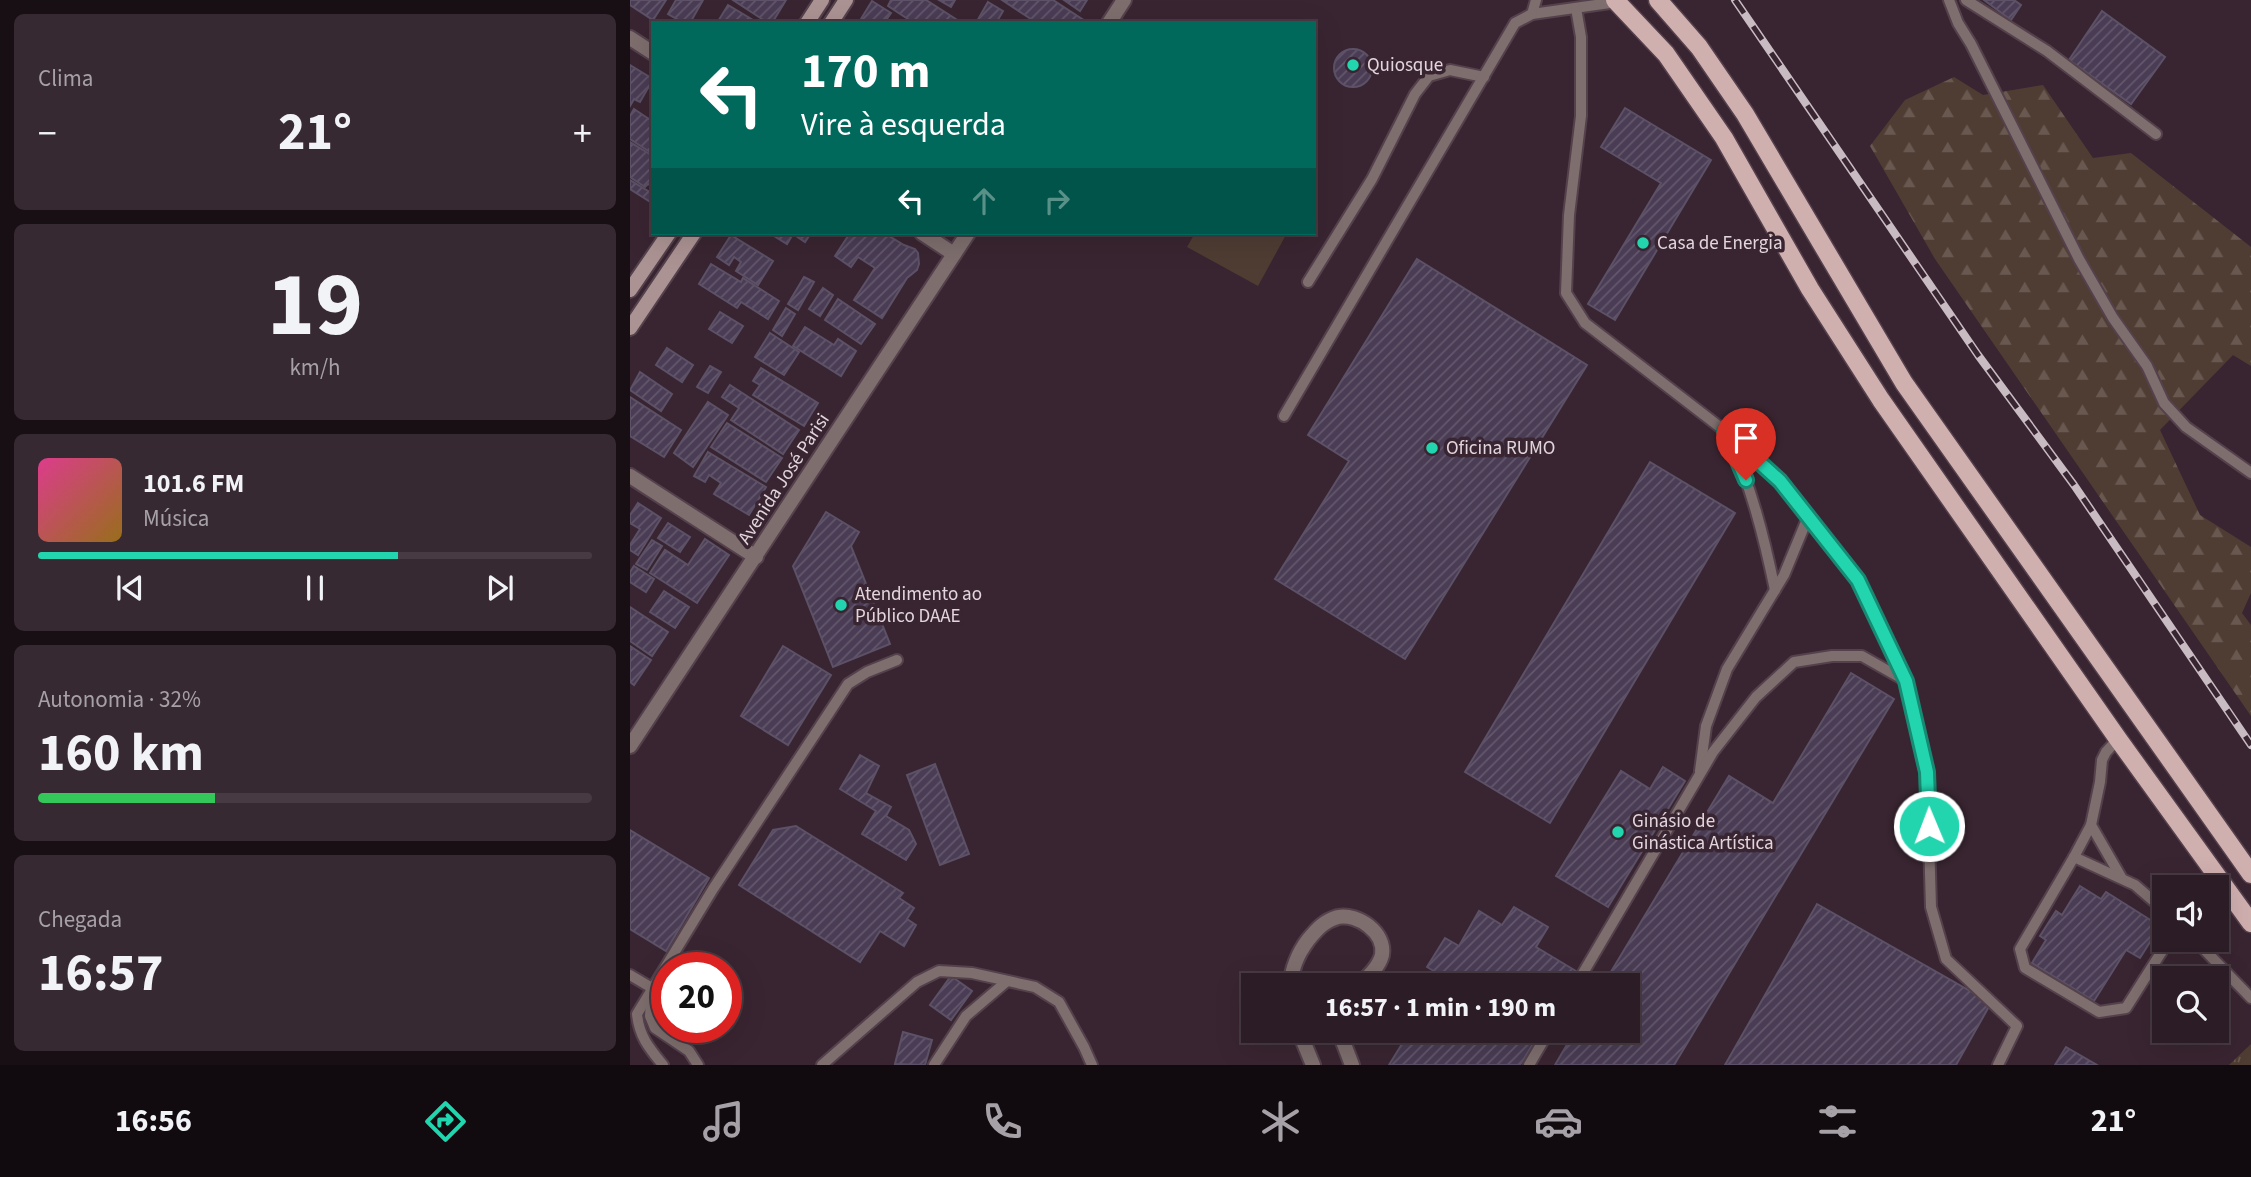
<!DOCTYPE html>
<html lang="pt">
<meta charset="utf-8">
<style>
body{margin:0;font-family:"Source Sans 3",sans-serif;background:#372932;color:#f1f3f6;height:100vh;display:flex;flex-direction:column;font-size:26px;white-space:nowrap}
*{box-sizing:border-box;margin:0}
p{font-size:23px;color:#a6a1a7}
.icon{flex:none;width:38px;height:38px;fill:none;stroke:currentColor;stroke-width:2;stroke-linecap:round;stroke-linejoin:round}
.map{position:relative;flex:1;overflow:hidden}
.side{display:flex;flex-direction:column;gap:14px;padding:14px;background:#180f14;width:630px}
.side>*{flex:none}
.banner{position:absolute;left:21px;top:21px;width:665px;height:214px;border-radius:0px;box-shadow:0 7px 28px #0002,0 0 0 2px #473a42;background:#00695c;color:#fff;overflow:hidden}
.fabs{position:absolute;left:1522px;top:875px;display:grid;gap:14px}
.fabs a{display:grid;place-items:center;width:77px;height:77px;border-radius:0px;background:#2b1c25;box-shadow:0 7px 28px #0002,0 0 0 2px #473a42;font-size:35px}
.speed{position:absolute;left:21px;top:952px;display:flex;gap:14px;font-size:35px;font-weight:700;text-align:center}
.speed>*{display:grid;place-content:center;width:91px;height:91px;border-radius:50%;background:#2b1c25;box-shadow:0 7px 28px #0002,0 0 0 2px #473a42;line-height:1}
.speed .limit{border:10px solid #d22;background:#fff;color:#111}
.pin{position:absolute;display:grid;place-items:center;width:60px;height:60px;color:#fff;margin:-72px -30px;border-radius:50% 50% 50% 0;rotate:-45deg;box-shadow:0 0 7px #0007}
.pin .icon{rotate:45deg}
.me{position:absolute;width:77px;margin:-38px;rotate:359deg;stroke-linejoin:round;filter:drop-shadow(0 0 5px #0008)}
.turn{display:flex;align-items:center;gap:24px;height:147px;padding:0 35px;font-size:32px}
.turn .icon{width:91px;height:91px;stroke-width:2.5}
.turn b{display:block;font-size:49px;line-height:60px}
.lanes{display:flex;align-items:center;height:66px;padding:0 35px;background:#0003;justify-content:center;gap:35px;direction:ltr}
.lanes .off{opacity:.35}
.big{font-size:52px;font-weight:700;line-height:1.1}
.side .widget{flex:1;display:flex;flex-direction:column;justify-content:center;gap:10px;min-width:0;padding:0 24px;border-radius:10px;background:#372932}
.side .dial{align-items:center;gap:0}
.dial b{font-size:91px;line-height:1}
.song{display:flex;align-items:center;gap:21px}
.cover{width:84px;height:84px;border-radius:10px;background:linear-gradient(135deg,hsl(330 70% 55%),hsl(40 70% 35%))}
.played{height:7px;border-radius:4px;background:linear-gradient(90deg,#22d5af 65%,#473a42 65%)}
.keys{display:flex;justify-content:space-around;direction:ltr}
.heat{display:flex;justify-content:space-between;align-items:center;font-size:38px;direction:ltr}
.charge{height:10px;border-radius:5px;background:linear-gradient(90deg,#34c759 32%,#473a42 0)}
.trip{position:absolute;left:611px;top:973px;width:399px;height:70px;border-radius:0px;background:#2b1c25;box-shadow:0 7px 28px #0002,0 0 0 2px #473a42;font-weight:700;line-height:70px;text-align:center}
.menu{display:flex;height:112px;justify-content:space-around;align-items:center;background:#110b0f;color:#a6a1a7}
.menu .icon{width:49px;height:49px}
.menu .on{color:#22d5af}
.menu b{font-size:32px;color:#f1f3f6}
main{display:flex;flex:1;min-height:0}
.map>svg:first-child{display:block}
</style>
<main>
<section class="side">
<div class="widget"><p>Clima</p>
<div class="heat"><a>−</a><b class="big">21°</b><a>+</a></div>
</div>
<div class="widget dial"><b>19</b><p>km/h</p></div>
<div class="widget">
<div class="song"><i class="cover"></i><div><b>101.6 FM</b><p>Música</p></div></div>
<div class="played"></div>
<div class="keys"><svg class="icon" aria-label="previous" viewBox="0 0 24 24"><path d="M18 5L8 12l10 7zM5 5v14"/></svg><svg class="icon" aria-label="pause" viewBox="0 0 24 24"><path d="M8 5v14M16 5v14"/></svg><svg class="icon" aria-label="next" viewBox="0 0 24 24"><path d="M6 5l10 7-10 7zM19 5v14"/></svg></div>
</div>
<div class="widget"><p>Autonomia · 32%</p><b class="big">160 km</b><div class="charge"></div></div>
<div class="widget"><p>Chegada</p><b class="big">16:57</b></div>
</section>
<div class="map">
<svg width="1621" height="1065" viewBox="0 0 1621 1065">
<defs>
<pattern id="grass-tufts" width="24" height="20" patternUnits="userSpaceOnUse" patternTransform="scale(1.75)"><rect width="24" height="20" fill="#4f3d33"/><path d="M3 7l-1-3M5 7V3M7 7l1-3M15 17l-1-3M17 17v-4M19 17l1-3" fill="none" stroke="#685850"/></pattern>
<pattern id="forest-firs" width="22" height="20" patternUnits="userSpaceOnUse" patternTransform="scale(1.75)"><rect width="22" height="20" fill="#4f3d33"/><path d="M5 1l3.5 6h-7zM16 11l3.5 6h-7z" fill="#685850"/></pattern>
<pattern id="building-hatch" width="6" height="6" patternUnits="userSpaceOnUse" patternTransform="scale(1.75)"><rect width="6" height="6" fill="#493c54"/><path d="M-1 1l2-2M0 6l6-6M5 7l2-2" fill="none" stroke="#63576c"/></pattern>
</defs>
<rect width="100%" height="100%" fill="#392531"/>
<polygon fill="url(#grass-tufts)" points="1621,1044 1621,1065 1599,1065"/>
<polygon fill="url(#forest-firs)" points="1324,77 1353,95 1413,85 1463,158 1501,153 1621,247 1621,366 1603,355 1530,430 1570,515 1621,547 1621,593 1612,613 1621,625 1621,716 1305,259 1240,146 1275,100"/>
<polygon fill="#4f3d33" points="565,233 657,233 628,286 557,247"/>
<g fill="url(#building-hatch)" stroke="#5c5166" stroke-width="2">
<polygon points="0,0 36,0 23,20 0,5"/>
<polygon points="46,0 73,0 60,23 54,23 38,14"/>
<polygon points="103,0 156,0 142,23 138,23"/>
<polygon points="261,0 296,0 332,23 284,23 258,6"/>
<polygon points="309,0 325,0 321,7"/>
<polygon points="372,0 423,0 455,21 407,23"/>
<polygon points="434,0 457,0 450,11"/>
<polygon points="1354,0 1384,0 1391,5 1381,20"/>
<polygon points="242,1 261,13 254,23 237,23 231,19"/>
<polygon points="358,2 373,11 366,23 346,23"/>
<polygon points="98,5 128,23 87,23"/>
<polygon points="1472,11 1535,57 1501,104 1439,60"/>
<circle cx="723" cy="68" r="19"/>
<polygon points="0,65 23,79 10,102 4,99 0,106"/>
<polygon points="995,108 1081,160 985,320 958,304 1031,183 971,147"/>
<polygon points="4,109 19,119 23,114 23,154 0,139 0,116"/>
<polygon points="0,142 23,156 23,187 18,184 15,187 0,177"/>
<polygon points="0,180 23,194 22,203 0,189"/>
<polygon points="146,233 181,233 175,242 163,234 157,244 144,236"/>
<polygon points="220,233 254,233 274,245 285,249 288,253 289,264 287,270 277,278 252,318 224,300 245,268 228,257 221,267 205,256"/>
<polygon points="101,235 143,261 128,285 106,271 111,262 104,257 99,265 87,257"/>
<polygon points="787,259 957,365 775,659 645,579 719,461 678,435"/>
<polygon points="81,264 111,282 113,278 149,301 138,319 111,302 107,308 69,284"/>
<polygon points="174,277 184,282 168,310 158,304"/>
<polygon points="193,288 203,295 190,316 179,309"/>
<polygon points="208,299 245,324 231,344 195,320"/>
<polygon points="156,308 165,314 152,336 143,330"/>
<polygon points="90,312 113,326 102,343 79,329"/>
<polygon points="175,327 204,345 208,339 226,351 211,376 163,346"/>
<polygon points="140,333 169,352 154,375 125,357"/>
<polygon points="37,348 63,365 52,382 26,365"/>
<polygon points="80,366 91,372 78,393 67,387"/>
<polygon points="131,368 188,403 174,426 123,395 130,385 123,381"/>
<polygon points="10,372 42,394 31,411 0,390"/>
<polygon points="100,385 169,430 153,454 101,420 109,408 92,397"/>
<polygon points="0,397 51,430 34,457 0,436"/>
<polygon points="78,402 98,415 63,467 44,453"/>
<polygon points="97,423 152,458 136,482 81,447"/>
<polygon points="78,452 136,487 119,515 84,494 91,483 79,475 75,482 64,476"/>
<polygon points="1020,462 1105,513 920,823 835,772"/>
<polygon points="8,503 31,518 8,555 0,550 0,545 10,529 0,523 0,515"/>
<polygon points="196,512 229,532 221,546 260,644 203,667 163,566"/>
<polygon points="38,523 60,537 50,552 28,538"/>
<polygon points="75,539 99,555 67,603 20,573 35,550 58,565"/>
<polygon points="22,540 32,546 17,570 6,564"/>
<polygon points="4,566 24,579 16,592 0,582 0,572"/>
<polygon points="34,591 59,607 45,628 20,612"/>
<polygon points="0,607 38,632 22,656 0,641"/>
<polygon points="0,646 21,660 4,685 0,682"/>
<polygon points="153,646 201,675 158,745 111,716"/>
<polygon points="1221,673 1264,699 1044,1065 925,1065 945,1031 998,1031 998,985 973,985 1099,776 1143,803"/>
<polygon points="230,755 249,766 236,793 261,807 256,816 279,830 286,844 276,860 232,834 246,811 210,789"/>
<polygon points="305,764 339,854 310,865 277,775"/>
<polygon points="1033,767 1055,781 978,907 926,876 991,771 1020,789"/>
<polygon points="166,826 273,893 269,898 284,908 277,919 286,925 274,946 250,931 230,962 109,885 143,830"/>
<polygon points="0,830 79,878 36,951 0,929"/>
<polygon points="1450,886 1471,899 1476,892 1530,926 1510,958 1496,950 1464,1001 1402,963 1416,940 1410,936 1426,911 1432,915"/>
<polygon points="1187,904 1361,1003 1326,1065 1095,1065"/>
<polygon points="884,907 918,927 906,947 946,971 938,985 807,985 812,976 797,967 815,938 829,946 849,911 872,925"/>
<polygon points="321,976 342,991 321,1020 300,1005"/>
<polygon points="780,1031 911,1031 890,1065 759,1065"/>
<polygon points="273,1032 302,1040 295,1065 265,1064"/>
<polygon points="1436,1047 1467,1065 1425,1065"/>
</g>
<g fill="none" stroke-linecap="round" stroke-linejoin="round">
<g stroke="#54414c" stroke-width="14">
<g id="service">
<polyline points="906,0 902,14 987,2"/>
<polyline points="1319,0 1328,23 1341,44 1449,259 1483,318 1517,366 1534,403 1556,427 1621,473"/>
<polyline points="1336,0 1417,51 1526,134"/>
<polyline points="946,8 951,37 951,116 939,215 936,293 955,323 1095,431 1150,481 1228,580 1276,681 1297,772 1301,907 1316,959 1387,1026 1368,1065"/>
<polyline points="678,282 742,179 785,94 799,76 820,70 854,77"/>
<polyline points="654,416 885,23 902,14"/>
<path d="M1098 436C1121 485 1134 537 1145 590"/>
<polyline points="1488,739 1476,752 1472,760 1470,782 1461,825 1491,877"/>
<polyline points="1070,771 1076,726 1097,669 1154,575 1178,517"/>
<polyline points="1444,857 1461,825"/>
<polyline points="1535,911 1505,885 1444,857 1390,949 1395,968 1469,1012 1496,1008 1539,940"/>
<polyline points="1565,940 1621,998"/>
<polyline points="0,975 22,988 20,1016 25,1028 59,1051 68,1065"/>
<polyline points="946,985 1083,752 1126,697 1164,662 1202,656 1232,656 1276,681"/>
<path d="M33 1065C19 1048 9 1036 7 1014L83 889 218 684 237 672 267 660"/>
<polyline points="192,1065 287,982 309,971 342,973 405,987 429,1002 454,1047 462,1065"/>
<polyline points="304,1065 336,1016 376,982"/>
<polyline points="899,1065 919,1031"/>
</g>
</g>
<g stroke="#54414c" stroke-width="18">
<g id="minor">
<polyline points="0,38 23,53"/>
<polyline points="292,233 324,254"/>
<polyline points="0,476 126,557"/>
<path d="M661 985C661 969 669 952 678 940 687 929 694 921 708 917 728 913 756 933 752 955 749 967 738 977 729 985"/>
<polyline points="669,1031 683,1065"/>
<polyline points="709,1031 722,1065"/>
</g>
</g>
<g stroke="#54414c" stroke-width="18">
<g id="tertiary">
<polyline points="479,23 494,0"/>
<polyline points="0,746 338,233"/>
</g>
</g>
<g stroke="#54414c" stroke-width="18">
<g id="secondary">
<polyline points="177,23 192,0"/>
<polyline points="201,23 216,0"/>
<polyline points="0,290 39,233"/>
<polyline points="0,328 64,233"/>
</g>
</g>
<g stroke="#54414c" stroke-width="21">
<g id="primary">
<polyline points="985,0 1036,54 1094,138 1180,289 1251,400 1488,739 1621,923"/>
<polyline points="1028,0 1069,47 1115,114 1274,383 1621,874"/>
</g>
</g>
<use href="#service" stroke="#7e6e6e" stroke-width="10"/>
<use href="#minor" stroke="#7e6e6e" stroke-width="14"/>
<use href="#tertiary" stroke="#7e6e6e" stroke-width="14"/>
<use href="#secondary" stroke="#ac9393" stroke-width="14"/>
<use href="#primary" stroke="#d0afaf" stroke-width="18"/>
<g stroke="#c9bbc2" stroke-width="8">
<polyline id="rail" points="1105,0 1348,355 1444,485 1621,745"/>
</g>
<use href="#rail" stroke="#392531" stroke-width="5" stroke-dasharray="16" stroke-linecap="butt"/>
</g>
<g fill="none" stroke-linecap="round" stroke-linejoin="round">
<g stroke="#168a72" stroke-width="18">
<polyline id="route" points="1116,480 1095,431 1150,481 1228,580 1276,681 1297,772 1299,826"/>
</g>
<use href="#route" stroke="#22d5af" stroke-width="12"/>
</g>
<g fill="#22d5af" stroke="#392531" stroke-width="2.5">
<circle cx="723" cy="65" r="7"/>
<circle cx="1013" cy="243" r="7"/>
<circle cx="802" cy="448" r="7"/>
<circle cx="211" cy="605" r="7"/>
<circle cx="988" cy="832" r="7"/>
</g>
<g text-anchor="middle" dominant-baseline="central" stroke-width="7" stroke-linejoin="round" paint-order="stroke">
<g font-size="19" fill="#e2d5dc" stroke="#392531" text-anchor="start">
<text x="737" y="65">Quiosque</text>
<text x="1027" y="243">Casa de Energia</text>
<text x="816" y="448">Oficina RUMO</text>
<text x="225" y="594">Atendimento ao<tspan x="225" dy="22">Público DAAE</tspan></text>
<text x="1002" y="821">Ginásio de<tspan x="1002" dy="22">Ginástica Artística</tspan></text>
</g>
<g font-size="19" fill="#e2d5dc" stroke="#392531">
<text transform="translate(154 479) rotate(-57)">Avenida José Parisi</text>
</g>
</g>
</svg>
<div class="fabs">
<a><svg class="icon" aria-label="sound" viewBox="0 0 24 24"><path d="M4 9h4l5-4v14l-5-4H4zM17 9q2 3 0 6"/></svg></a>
<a><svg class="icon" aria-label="search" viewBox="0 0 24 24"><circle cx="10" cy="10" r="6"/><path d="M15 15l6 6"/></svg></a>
</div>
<div class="speed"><div class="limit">20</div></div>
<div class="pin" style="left:1116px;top:480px;background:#d93025"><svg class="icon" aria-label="arrive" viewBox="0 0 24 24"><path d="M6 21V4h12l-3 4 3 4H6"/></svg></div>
<svg class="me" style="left:1299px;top:826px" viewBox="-20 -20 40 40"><circle r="17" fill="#22d5af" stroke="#fff" stroke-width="3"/><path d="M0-11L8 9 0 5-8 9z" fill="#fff"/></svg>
<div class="trip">16:57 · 1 min · 190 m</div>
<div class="banner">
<div class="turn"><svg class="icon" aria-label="left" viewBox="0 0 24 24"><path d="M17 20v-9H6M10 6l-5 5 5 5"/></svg><div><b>170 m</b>Vire à esquerda</div></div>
<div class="lanes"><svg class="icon" aria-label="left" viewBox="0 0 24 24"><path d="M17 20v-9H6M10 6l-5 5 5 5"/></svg><svg class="icon off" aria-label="ahead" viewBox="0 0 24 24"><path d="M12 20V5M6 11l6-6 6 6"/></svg><svg class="icon off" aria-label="right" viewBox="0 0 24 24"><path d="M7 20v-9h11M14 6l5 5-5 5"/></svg></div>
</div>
</div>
</main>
<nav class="menu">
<b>16:56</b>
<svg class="icon on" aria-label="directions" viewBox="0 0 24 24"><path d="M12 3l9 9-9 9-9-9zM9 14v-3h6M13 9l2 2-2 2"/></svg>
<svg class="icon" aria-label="music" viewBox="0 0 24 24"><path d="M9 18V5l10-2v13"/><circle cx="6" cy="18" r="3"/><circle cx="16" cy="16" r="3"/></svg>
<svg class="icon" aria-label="phone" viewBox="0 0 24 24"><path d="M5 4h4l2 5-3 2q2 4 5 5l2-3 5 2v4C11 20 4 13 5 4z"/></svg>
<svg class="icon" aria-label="climate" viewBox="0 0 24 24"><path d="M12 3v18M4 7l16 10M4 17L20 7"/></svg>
<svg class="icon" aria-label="car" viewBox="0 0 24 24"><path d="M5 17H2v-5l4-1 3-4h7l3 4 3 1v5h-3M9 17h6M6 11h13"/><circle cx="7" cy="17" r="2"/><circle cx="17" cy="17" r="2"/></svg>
<svg class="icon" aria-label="filters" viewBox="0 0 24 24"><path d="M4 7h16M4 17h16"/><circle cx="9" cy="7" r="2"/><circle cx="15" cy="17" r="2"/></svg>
<b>21°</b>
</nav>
